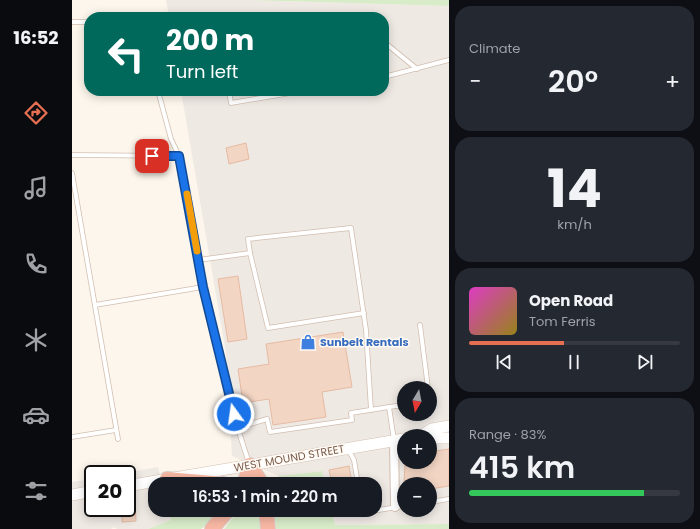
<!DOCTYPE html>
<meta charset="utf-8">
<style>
body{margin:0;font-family:Poppins,sans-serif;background:#242831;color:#f1f3f6;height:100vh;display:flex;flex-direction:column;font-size:15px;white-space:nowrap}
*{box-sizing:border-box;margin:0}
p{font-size:13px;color:#9ea1a6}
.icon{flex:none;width:22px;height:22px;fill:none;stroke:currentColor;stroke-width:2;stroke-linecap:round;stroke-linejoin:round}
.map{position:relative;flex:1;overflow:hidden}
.panel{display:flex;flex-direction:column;gap:6px;padding:6px;background:#0d0f14;width:251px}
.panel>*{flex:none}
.banner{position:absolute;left:12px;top:12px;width:305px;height:84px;border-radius:16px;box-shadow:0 2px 10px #0003;background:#00695c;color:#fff;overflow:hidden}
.needle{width:26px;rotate:190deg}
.fabs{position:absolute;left:325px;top:381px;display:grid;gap:8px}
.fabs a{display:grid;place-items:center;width:40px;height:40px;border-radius:50%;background:#171b24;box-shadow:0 2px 10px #0003;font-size:20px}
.speed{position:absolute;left:12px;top:465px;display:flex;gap:8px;font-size:20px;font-weight:700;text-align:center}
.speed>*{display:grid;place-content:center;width:52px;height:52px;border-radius:50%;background:#171b24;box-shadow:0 2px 10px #0003;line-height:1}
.speed .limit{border:2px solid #111;border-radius:6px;background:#fff;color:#111}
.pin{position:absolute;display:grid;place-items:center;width:34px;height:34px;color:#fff;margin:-17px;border-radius:8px;box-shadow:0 2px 6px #0006}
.me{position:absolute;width:44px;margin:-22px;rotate:346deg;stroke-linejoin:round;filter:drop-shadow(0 0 3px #0008)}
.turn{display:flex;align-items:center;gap:14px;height:84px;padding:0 16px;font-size:18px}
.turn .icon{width:52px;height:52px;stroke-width:2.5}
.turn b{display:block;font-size:28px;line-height:34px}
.big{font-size:30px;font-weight:600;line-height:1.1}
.panel .card{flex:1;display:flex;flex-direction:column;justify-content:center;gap:6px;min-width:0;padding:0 14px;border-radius:16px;background:#242831}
.panel .dial{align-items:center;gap:0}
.dial b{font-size:52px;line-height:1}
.song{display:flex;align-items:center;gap:12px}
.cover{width:48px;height:48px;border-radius:6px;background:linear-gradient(135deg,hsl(310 70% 55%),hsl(50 70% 35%))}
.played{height:4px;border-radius:2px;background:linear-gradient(90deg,#e76f51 45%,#363941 45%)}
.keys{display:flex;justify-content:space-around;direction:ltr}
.heat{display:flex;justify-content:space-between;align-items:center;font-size:22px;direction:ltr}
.charge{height:6px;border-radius:3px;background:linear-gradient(90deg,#34c759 83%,#363941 0)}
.trip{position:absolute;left:76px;top:477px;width:234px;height:40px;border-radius:16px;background:#171b24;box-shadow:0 2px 10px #0003;font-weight:600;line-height:40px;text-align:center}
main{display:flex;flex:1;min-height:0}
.tabs{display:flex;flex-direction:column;width:72px;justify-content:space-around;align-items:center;background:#090b0e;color:#9ea1a6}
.tabs .icon{width:28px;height:28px}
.tabs .current{color:#e76f51}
.tabs b{font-size:18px;color:#f1f3f6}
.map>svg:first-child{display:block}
</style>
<main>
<nav class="tabs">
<b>16:52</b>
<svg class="icon current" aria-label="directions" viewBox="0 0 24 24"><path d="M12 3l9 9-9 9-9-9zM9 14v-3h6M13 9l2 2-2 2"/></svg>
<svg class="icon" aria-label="music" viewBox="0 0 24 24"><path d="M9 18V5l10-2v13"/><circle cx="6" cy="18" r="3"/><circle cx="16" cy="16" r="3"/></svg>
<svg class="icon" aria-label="phone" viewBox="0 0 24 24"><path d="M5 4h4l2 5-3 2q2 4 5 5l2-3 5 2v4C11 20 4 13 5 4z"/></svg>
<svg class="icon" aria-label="climate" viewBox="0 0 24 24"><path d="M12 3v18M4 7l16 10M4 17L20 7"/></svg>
<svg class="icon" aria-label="car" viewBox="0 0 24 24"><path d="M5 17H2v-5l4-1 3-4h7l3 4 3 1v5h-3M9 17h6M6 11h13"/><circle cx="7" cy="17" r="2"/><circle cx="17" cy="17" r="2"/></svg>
<svg class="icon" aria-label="filters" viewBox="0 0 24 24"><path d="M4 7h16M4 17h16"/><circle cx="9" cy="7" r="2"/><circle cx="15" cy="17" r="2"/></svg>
</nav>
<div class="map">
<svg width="377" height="529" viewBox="0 0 377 529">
<rect width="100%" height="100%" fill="#fdf6ec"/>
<g fill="#efe9e4" fill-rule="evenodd">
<path d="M94 0H176L377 6V524L263 525 259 510H303V484H253L250 471 207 476 160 456 154 353 109 91H312V17H97ZM332 388H358V414H332ZM332 436H358V462H332ZM332 484H358V510H332Z"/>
<polygon points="86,467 90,484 83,484 83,510 96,510 99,520 76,529 45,529 42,527 39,529 0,529 0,482 21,479 21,508 55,508 55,474 47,474"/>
</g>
<g fill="#d8ecc9">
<polygon points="176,0 377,0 377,6"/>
<polygon points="250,471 253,484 202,484 207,476"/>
<polygon points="96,510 150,510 141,520 129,529 76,529 99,520"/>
<polygon points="167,510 185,510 189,529 152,529"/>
<polygon points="202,510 259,510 263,525 377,524 377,529 204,529"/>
</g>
<g fill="#f3d5c3" stroke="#e6bba3">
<polygon points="174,143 177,159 157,164 154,148"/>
<polygon points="166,276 175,339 156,342 146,279"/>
<polygon points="271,332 280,387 250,392 254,417 201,425 197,399 171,403 166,369 197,364 194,344"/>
<polygon points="377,449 377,486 358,489 358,484 350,483 332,484 333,462 358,462 358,452"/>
<polygon points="277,466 280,484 260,484 257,470"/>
<polygon points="55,502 63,502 64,521 50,522 50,508 55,508"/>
</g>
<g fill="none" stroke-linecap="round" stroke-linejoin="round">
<g stroke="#d1beb0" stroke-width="5.5">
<g id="lane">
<polyline points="0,22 17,22"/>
<polyline points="312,42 345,69"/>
<polyline points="312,77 377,60"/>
<path d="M86 91 99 139 107 156C127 259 143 363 177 463"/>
<polyline points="157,91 159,103 230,91"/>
<polyline points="0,155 107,156"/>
<polyline points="0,173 46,439"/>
<polyline points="178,253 196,328 292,313"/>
<polyline points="126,260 178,253 176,239 279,228 294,330 299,410"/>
<polyline points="23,305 131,287"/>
<polyline points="348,325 356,388"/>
<polyline points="358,401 358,402"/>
<polyline points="165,428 195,419 198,432 280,420 279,413 317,407"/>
<polyline points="0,437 44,430"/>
<polyline points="322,440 317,407 332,405"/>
<polyline points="276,449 282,460 286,484"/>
<polyline points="358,502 377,499"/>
<polyline points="295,510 300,511 332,506"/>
</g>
</g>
<g stroke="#d1beb0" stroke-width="10">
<polyline id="street" points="322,440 323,507"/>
</g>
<g stroke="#d6c0b0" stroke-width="12">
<g id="secondary">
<polyline points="349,436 360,429 377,426"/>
<polyline points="358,438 377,438"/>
<polyline points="55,486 332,439"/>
<polyline points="0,495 21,491"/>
</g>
</g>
<g stroke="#dad1cd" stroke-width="16">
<g id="highway">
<polyline points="178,465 190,484"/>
<polyline points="95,479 151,484"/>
<polyline points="172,484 178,465"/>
<polyline points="194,510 196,529"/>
<polyline points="140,529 156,510"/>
</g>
</g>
<use href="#lane" stroke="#fff" stroke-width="4"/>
<use href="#street" stroke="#fff" stroke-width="8"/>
<use href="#secondary" stroke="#fff" stroke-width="11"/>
<use href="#highway" stroke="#f7b7a3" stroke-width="14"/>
</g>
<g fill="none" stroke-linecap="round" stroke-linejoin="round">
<g stroke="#114b97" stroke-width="10">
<polyline id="route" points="80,156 107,156 131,287 162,414"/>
</g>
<use href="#route" stroke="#1a73e8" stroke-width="7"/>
<polyline stroke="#f59e0b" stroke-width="7" points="115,194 125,251"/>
</g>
<defs>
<g id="shop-bare" transform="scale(1.2)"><path d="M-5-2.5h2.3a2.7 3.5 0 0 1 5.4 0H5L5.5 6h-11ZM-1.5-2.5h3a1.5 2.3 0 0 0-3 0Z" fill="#3f7fe0" stroke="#fffaf3" stroke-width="2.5" paint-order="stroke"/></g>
</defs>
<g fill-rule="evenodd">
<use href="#shop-bare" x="236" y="342"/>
</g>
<g text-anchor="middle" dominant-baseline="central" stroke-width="3" stroke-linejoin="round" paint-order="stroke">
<g font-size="11" font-weight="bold" fill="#366cbe" stroke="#fffaf3" text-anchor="start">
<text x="248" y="342">Sunbelt Rentals</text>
</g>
<g font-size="11" fill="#7a5c4d" stroke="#fffaf3">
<text transform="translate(217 458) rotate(-10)">WEST MOUND STREET</text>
</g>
</g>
</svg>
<div class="fabs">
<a><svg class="needle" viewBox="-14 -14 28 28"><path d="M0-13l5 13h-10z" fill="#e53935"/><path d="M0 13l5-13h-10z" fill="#9ea1a6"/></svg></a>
<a>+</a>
<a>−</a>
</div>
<div class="speed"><div class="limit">20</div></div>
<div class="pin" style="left:80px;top:156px;background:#d93025"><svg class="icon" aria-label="arrive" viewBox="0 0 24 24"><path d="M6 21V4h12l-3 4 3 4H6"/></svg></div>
<svg class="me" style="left:162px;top:414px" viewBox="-20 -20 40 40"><circle r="17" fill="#1a73e8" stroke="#fff" stroke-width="3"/><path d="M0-11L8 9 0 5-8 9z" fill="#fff"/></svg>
<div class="trip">16:53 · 1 min · 220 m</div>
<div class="banner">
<div class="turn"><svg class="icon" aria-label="left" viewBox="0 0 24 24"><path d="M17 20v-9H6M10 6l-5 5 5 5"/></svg><div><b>200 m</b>Turn left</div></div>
</div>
</div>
<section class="panel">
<div class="card"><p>Climate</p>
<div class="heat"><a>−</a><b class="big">20°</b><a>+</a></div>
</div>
<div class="card dial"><b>14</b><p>km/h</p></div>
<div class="card">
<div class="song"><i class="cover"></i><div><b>Open Road</b><p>Tom Ferris</p></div></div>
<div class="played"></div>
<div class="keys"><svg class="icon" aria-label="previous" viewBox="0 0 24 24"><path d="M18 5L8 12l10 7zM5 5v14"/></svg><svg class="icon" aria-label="pause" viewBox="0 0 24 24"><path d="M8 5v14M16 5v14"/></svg><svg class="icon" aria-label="next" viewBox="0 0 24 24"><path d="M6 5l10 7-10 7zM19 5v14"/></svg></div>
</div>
<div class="card"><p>Range · 83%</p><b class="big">415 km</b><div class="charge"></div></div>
</section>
</main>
